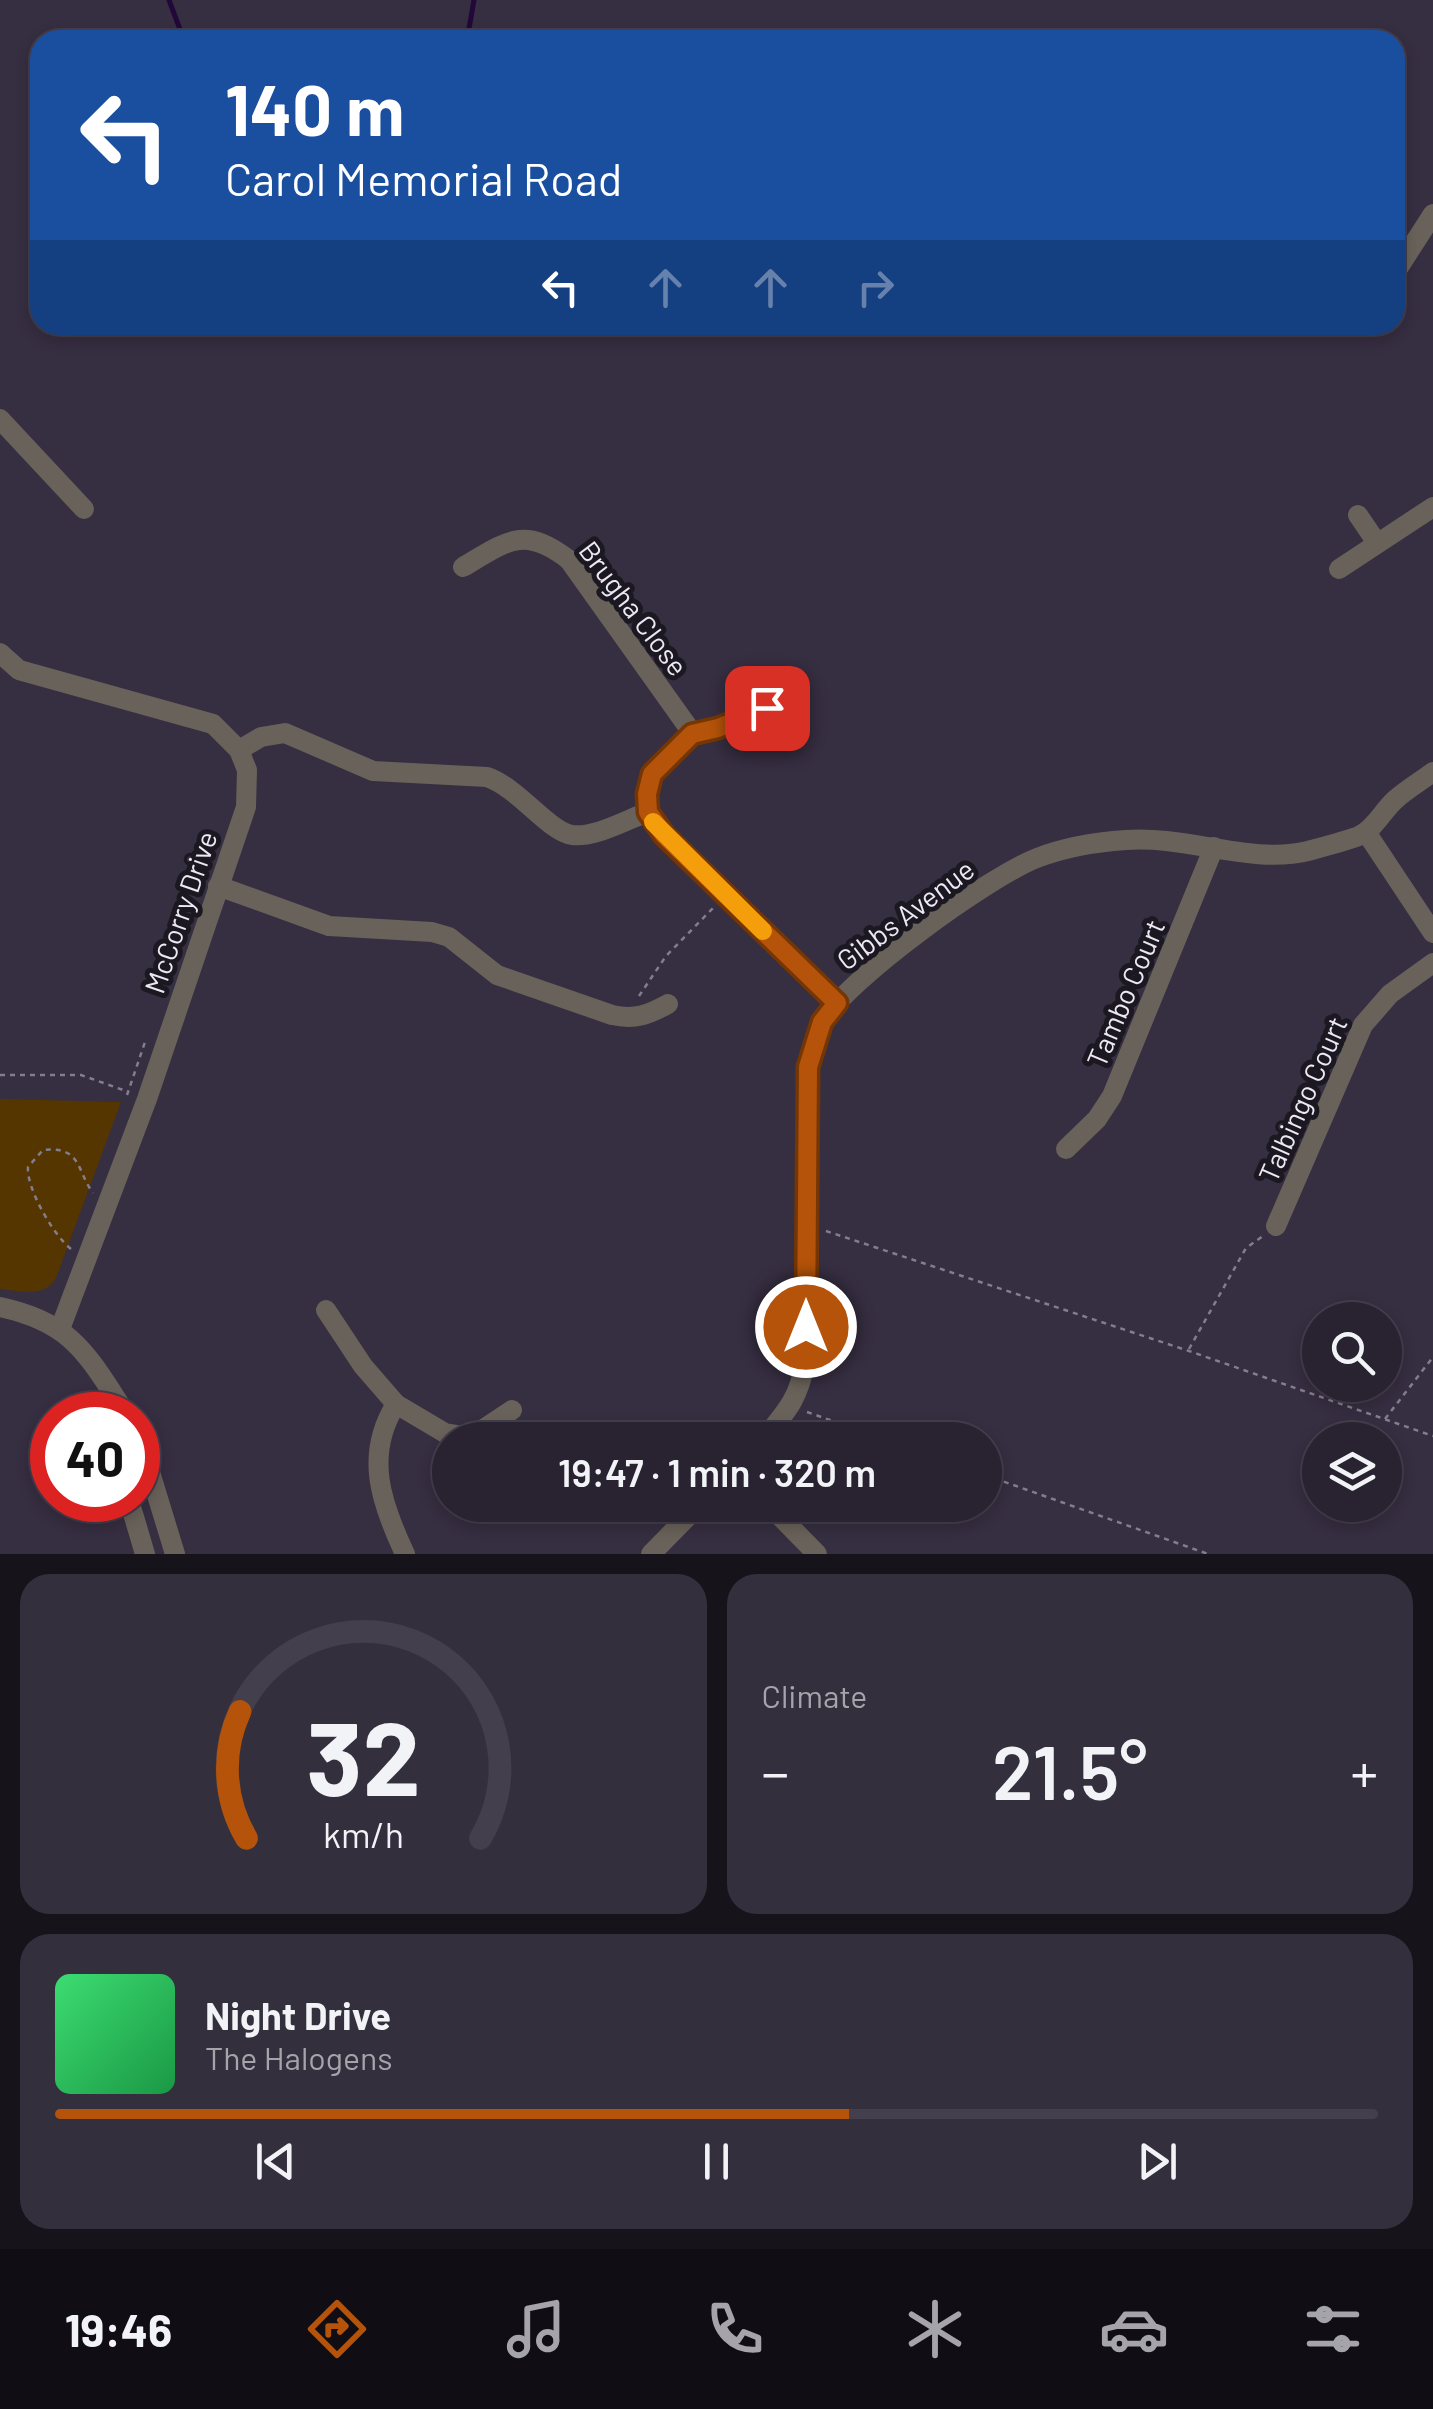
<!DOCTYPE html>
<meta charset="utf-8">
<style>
body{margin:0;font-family:Barlow,sans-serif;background:#342f3d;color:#f1f3f6;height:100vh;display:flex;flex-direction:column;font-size:38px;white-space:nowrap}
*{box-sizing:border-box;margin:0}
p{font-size:32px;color:#a5a4ab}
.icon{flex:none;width:55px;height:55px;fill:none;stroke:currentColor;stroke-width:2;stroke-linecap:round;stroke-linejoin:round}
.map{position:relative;height:1554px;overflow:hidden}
.side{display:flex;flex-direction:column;gap:20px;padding:20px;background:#16131b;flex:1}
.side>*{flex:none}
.banner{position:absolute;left:30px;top:30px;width:1375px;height:305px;border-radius:30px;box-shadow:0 5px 15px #0003,0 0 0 2px #443f4d;background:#1a4fa0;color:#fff;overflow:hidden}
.controls{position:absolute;left:1302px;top:1302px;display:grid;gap:20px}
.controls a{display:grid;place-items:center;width:100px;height:100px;border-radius:50%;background:#282231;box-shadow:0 5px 15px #0003,0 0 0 2px #443f4d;font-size:50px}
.speed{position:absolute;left:30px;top:1392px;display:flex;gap:20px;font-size:50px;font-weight:700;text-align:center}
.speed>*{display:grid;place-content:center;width:130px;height:130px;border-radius:50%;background:#282231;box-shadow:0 5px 15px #0003,0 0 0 2px #443f4d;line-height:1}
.speed .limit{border:15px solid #d22;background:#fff;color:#111}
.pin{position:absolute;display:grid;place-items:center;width:85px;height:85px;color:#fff;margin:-42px;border-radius:20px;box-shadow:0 5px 15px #0006}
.me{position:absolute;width:110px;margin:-55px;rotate:0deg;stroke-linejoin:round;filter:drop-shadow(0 0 8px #0008)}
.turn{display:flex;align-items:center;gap:35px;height:210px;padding:0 30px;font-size:45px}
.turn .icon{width:130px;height:130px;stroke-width:2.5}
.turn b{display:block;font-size:70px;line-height:85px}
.lanes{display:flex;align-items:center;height:95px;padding:0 30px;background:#0003;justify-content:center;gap:50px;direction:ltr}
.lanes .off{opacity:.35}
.big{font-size:75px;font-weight:600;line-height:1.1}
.side .tile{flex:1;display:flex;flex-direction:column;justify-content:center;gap:15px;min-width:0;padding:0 35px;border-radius:30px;background:#342f3d}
.side .dial{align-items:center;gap:0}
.dial svg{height:260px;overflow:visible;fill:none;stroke:#443f4d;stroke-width:7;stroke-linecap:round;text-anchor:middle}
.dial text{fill:#f1f3f6;stroke:none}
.song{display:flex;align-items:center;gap:30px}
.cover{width:120px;height:120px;border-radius:15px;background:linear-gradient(135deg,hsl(140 70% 55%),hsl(140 70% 35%))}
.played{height:10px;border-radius:5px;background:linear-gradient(90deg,#b45309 60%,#443f4d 60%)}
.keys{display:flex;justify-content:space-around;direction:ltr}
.heat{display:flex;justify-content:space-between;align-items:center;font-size:55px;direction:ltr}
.side .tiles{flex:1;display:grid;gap:20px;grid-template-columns:1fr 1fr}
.tile:last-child{grid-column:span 2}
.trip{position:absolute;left:432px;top:1422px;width:570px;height:100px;border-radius:50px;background:#282231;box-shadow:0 5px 15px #0003,0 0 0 2px #443f4d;font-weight:600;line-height:100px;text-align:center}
.tab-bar{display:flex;height:160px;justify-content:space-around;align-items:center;background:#100e14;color:#a5a4ab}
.tab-bar .icon{width:70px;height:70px}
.tab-bar .on{color:#b45309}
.tab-bar b{font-size:45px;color:#f1f3f6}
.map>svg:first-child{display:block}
</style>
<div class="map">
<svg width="1433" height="1554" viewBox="0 0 1433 1554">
<rect width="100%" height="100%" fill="#362e41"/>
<path fill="#553600" d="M0 1099 121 1102 56 1278C45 1298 20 1291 0 1289Z"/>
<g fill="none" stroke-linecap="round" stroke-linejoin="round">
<g stroke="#210838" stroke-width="5">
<polyline points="169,0 184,40"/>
<polyline points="467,40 474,0"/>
</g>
<g stroke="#847d8d" stroke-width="2.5" stroke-dasharray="5 5" stroke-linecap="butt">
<polyline points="639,996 666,956 714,907"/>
<polyline points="0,1075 81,1075 126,1091"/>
<polyline points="127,1095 145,1042"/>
<polyline points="826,1231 1189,1351 1433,1436"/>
<path d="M71 1249C54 1236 26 1188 28 1167L43 1150C82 1146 76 1170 93 1193"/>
<polyline points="1189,1349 1246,1248 1263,1236"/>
<polyline points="807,1412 887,1440"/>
<polyline points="1385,1419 1433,1357"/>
<polyline points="985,1475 1208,1554"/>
</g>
<g stroke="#69625a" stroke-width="20">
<polyline points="1395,273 1433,214"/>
<polyline points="0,419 84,509"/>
<polyline points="1358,515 1377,543"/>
<path d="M463 567C507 541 524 525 569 560L693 734"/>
<polyline points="1339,569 1433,507"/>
<polyline points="0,653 19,670 213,724 239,750 247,770 246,807 147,1099 60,1329"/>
<polyline points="767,708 717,729 693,734 652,774 647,794 648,812 664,835 837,1003"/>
<path d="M239 750 261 737 285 733 373 771 487 777C519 788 548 831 572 835 595 838 626 820 648 812"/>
<polyline points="1366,832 1433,933"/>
<path d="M218 886 329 926 432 932 449 937 497 975 612 1015C635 1020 648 1015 668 1004"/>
<polyline points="1066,1149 1097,1119 1112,1096 1214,847"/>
<polyline points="1276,1226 1363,1025 1390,994 1433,963"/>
<path d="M0 1307C75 1323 88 1357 127 1415"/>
<polyline points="326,1310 363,1366 396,1404 445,1433 463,1436 482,1430 512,1410"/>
<path d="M396 1404C364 1455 381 1503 405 1554"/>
<polyline points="138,1433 175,1554"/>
<path d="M763 1440C786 1412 799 1399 805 1362L807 1067C811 1052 815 1037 822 1023 845 980 990 876 1037 858 1065 847 1097 842 1126 840 1186 835 1251 865 1308 851 1319 848 1349 840 1359 836 1375 829 1383 810 1396 799 1407 789 1421 781 1433 772"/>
<polyline points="129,1500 145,1554"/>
<polyline points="769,1505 817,1554"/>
<polyline points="651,1554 699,1505"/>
</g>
</g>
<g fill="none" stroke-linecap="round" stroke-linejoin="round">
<g stroke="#753606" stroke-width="25">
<polyline id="route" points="767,708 718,728 692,734 652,774 647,794 648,812 664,835 837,1003 822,1022 808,1067 806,1327"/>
</g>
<use href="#route" stroke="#b45309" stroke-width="18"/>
<polyline stroke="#f59e0b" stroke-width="18" points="653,822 763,931"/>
</g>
<g text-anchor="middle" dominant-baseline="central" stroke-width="10" stroke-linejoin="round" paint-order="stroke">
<g font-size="28" fill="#ede8f4" stroke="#1c1821">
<text transform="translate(634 608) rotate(53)">Brugha Close</text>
<text transform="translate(180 912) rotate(-71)">McCorry Drive</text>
<text transform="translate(905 914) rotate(-37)">Gibbs Avenue</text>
<text transform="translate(1125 993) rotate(-67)">Tambo Court</text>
<text transform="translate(1302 1099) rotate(-66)">Talbingo Court</text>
</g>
</g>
</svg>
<div class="controls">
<a><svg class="icon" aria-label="search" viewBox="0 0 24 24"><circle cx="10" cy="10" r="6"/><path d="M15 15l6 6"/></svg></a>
<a><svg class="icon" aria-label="layers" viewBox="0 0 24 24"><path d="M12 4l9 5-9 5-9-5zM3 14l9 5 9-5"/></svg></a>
</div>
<div class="speed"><div class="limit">40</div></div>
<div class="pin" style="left:767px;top:708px;background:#d93025"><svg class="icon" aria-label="arrive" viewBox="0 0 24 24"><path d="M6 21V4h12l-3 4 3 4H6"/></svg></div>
<svg class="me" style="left:806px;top:1327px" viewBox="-20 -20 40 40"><circle r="17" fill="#b45309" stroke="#fff" stroke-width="3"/><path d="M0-11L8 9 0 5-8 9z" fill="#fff"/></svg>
<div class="trip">19:47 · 1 min · 320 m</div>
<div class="banner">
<div class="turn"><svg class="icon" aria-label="left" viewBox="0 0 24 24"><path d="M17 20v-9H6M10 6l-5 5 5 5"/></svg><div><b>140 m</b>Carol Memorial Road</div></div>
<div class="lanes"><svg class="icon" aria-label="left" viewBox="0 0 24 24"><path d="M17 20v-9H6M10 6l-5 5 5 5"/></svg><svg class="icon off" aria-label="ahead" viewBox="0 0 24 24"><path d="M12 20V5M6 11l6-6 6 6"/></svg><svg class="icon off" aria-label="ahead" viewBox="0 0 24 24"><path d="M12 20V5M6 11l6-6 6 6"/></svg><svg class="icon off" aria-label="right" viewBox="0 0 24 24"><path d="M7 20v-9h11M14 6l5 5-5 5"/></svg></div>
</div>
</div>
<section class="side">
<div class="tiles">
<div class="tile dial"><svg viewBox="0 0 100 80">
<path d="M14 69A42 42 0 1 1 86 69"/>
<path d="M14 69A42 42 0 0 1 12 30" stroke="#b45309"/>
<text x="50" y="56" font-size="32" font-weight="700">32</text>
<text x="50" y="72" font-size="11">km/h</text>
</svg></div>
<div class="tile"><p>Climate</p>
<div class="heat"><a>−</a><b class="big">21.5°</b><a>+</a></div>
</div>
<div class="tile">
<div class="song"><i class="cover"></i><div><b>Night Drive</b><p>The Halogens</p></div></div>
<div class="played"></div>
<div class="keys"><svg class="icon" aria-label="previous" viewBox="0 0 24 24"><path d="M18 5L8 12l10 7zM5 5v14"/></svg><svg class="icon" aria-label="pause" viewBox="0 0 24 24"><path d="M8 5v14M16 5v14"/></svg><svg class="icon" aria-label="next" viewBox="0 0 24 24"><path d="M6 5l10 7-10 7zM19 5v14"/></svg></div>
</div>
</div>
</section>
<nav class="tab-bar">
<b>19:46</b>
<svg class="icon on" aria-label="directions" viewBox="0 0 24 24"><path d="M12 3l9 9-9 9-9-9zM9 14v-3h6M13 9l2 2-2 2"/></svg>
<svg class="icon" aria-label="music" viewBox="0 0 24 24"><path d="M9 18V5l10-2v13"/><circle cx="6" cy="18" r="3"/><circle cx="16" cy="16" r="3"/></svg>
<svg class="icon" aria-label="phone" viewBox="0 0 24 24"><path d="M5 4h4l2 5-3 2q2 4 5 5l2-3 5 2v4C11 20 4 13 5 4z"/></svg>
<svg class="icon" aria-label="climate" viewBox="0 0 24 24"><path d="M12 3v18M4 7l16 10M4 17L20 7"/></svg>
<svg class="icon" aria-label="car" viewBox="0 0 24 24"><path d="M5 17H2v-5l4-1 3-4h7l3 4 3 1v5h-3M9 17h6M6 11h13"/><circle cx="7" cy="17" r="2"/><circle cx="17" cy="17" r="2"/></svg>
<svg class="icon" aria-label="filters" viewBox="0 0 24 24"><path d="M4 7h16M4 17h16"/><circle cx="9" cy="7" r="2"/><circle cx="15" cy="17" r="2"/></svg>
</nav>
